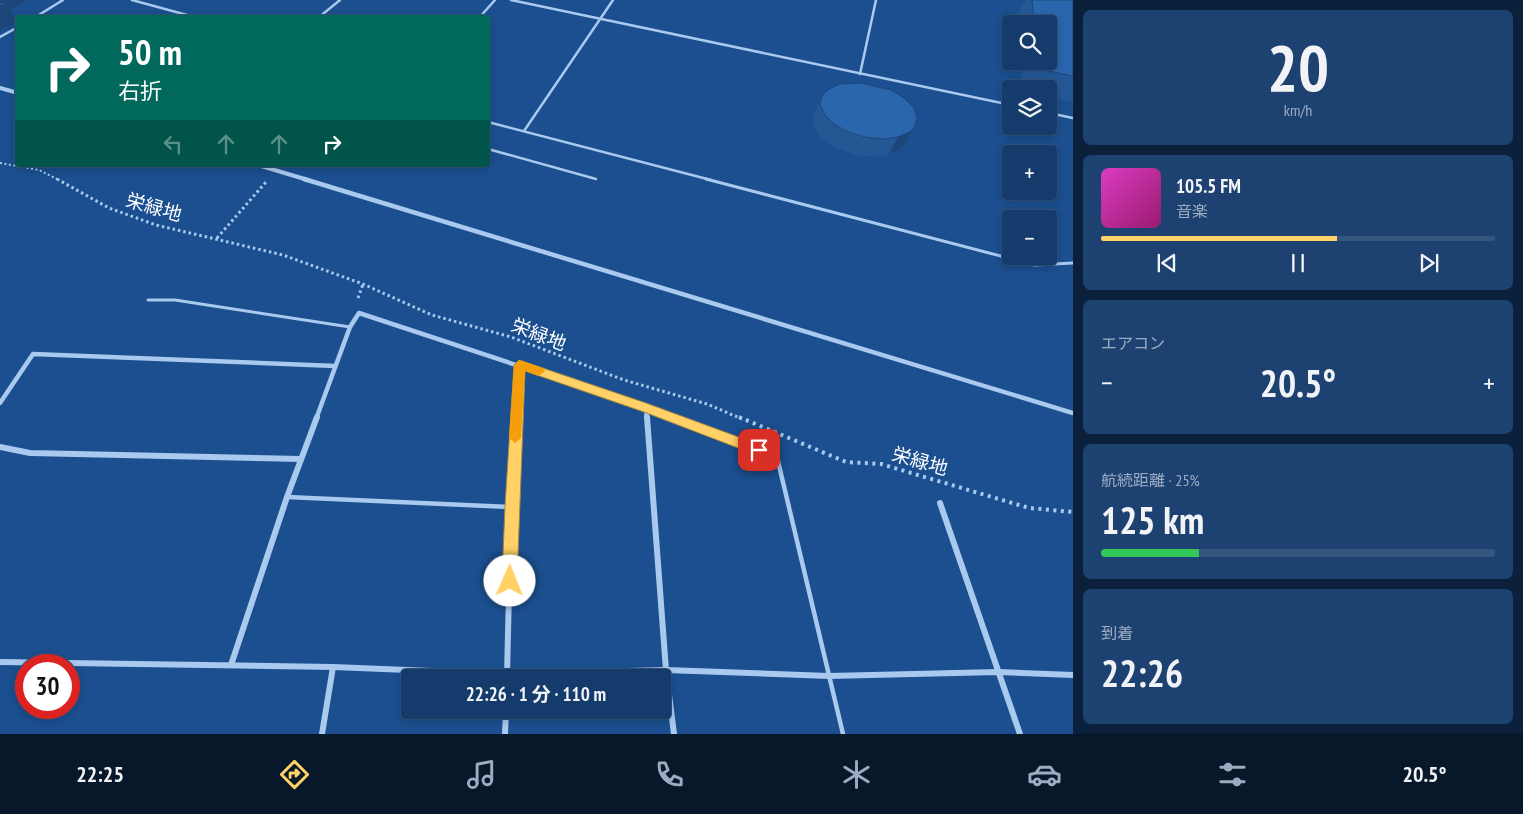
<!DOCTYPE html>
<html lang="ja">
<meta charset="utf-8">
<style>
body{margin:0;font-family:"PT Sans Narrow","Noto Sans JP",sans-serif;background:#1d4271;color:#f1f3f6;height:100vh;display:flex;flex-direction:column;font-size:19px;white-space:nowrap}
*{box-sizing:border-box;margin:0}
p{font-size:16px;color:#9dadc1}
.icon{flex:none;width:28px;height:28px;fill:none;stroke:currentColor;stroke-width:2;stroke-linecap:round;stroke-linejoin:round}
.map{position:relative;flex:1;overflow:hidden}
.sheet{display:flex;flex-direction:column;gap:10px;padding:10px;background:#0b203b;width:450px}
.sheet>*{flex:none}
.top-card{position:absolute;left:15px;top:15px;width:475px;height:152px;border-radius:5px;box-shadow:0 2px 8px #0003,0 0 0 1px #33557e;background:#00695c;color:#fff;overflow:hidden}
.controls{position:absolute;left:1002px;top:15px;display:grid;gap:10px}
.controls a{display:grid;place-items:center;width:55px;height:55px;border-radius:5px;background:#143b6b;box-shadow:0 2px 8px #0003,0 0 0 1px #33557e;font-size:25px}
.speed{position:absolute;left:15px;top:654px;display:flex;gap:10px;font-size:25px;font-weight:700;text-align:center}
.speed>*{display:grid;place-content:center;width:65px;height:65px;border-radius:50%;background:#143b6b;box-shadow:0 2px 8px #0003,0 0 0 1px #33557e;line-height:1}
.speed .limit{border:8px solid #d22;background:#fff;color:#111}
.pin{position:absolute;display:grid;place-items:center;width:42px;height:42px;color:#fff;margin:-21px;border-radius:10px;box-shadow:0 2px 8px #0006}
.me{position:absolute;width:55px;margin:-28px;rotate:1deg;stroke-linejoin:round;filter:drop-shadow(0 0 4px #0008)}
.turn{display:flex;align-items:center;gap:18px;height:105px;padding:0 20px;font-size:22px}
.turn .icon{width:65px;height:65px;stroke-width:2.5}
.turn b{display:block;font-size:35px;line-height:42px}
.lanes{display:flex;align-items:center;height:48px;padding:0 20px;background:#0003;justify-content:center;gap:25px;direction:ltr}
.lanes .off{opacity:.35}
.big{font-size:38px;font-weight:700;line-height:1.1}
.sheet .widget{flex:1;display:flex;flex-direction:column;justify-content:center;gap:8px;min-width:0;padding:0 18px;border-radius:8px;background:#1d4271}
.sheet .dial{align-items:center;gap:0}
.dial b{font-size:65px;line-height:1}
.song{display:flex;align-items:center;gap:15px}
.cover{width:60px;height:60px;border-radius:8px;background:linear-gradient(135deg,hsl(310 70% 55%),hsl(320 70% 35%))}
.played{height:5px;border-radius:2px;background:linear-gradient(90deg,#ffd166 60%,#33557e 60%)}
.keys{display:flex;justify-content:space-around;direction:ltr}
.heat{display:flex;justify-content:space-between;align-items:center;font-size:28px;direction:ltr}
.charge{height:8px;border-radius:4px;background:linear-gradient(90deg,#34c759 25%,#33557e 0)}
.trip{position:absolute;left:401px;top:669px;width:270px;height:50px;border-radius:5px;background:#143b6b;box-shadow:0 2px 8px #0003,0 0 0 1px #33557e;font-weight:700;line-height:50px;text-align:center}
.tab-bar{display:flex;height:80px;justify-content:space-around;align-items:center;background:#08182b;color:#9dadc1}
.tab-bar .icon{width:35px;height:35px}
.tab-bar .current{color:#ffd166}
.tab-bar b{font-size:22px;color:#f1f3f6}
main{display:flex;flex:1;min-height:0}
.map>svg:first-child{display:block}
</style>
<main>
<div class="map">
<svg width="1073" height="734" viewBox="0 0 1073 734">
<rect width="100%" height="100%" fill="#1b4f8f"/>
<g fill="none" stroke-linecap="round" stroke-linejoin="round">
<polyline stroke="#a9c9ee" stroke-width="2" stroke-dasharray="2 2.5" stroke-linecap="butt" points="0,163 39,170 59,180"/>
<g stroke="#a9c9ee" stroke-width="3" stroke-dasharray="2.5 3" stroke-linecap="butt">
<polyline points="57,179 109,208 156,225 283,255 363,284 432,315 511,337 624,380 707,404 742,419"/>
<polyline points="217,238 266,182"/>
<polyline points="358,298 363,284"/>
</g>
<polyline stroke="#a9c9ee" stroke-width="4" stroke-dasharray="3 4.5" stroke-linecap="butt" points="739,417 846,462 881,464 1029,508 1073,512"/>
<g stroke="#a9c9ee" stroke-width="2.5">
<polyline points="132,0 198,18"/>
<polyline points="511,0 1011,105"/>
<polyline points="34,18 63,0"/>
<polyline points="318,18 340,0"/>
<polyline points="479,18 495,0"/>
<polyline points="0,37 18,27"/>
<polyline points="860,74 876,0"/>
<polyline points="1049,113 1073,118"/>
<polyline points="488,122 711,180"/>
<polyline points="524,131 613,0"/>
<polyline points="488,149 596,179"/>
</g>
<g stroke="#a9c9ee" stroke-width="3">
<polyline points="706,179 1035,265 1073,263"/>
<polyline points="148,300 175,300 350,327"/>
<polyline points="646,408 674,419"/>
</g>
<g stroke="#a9c9ee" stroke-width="4.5">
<polyline points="671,417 777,457 843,734"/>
<polyline points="287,497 511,507"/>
</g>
<g stroke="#a9c9ee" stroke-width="4">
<polyline points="0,88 18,93"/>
<polyline points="258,165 308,180"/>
</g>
<g stroke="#a9c9ee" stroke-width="4.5">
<polyline points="304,179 1073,413"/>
<polyline points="0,403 33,354 335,366"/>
<polyline points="316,419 350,327 359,313 646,408 647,419"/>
<polyline points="516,419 519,365"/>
</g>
<g stroke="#a9c9ee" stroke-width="6">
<polyline points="647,417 666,670 674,734"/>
<polyline points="0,447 30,453 301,459"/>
<polyline points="940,503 1020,734"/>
<polyline points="0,662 333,667 507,674 666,670 829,676 998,672 1073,675"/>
<polyline points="231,665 287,497 317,417"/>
<polyline points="507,676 511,507 516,417"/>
<polyline points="322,734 333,667"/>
<polyline points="505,734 506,710"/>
</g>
</g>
<g fill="#245895">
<polygon points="1026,0 1073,0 1073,102 1049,97 1049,89 1022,89 1020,61 1049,61 1049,24 1018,24 1017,14"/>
<polygon points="822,96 915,126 905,144 899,150 888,155 873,157 856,155 840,149 826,142 817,133 813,123 814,114"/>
</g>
<g fill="#1d4779">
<polygon points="0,0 28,0 10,10 18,21 0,31"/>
<polygon points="915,126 905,144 899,150 888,155 898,137"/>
</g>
<g fill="#2a66ad" stroke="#1d4779">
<polygon points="1032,0 1073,0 1073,76 1039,69 1038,61 1049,61 1049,24 1034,24"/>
<polygon points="0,2 5,3 0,6"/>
<polygon points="860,83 891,90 904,98 914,108 917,117 915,126 910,132 898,137 883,139 865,137 848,132 834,124 825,115 820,105 822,96 829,89 840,84"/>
</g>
<polygon fill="#ffd166" stroke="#a68842" points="519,360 646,403 763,446 765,450 759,456 644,412 525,371 517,581 514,586 510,588 505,586 502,581 505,506 514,365"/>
<polygon fill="#f59e0b" points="519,360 543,368 545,371 539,376 525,371 521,438 515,443 509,438 514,365"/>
<g text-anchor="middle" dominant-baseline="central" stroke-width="5" stroke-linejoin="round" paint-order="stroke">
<g font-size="19" fill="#fff" stroke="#1b4f8f">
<text transform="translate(154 207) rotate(16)">栄緑地</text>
<text transform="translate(539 334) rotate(21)">栄緑地</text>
<text transform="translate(920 461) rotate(16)">栄緑地</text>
</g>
</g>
</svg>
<div class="controls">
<a><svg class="icon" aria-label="search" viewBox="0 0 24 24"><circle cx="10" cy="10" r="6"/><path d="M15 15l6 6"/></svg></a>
<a><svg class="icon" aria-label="layers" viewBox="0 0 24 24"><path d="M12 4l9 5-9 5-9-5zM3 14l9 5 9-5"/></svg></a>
<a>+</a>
<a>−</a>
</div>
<div class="speed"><div class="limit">30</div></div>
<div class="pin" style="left:759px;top:450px;background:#d93025"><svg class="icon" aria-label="arrive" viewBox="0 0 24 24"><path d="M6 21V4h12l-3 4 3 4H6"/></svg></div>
<svg class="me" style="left:510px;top:581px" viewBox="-20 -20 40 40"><circle r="19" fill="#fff"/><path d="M0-13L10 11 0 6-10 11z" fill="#ffd166"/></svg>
<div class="trip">22:26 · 1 分 · 110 m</div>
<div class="top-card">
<div class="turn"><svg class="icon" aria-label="right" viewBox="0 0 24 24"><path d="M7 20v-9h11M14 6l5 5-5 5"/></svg><div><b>50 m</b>右折</div></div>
<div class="lanes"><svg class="icon off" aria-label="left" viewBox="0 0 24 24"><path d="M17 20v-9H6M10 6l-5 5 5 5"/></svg><svg class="icon off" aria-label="ahead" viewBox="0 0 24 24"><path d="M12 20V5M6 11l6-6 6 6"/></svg><svg class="icon off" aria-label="ahead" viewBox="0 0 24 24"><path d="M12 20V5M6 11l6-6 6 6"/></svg><svg class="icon" aria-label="right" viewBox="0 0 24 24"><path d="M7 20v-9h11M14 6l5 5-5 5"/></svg></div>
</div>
</div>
<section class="sheet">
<div class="widget dial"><b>20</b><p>km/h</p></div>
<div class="widget">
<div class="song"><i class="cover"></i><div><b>105.5 FM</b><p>音楽</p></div></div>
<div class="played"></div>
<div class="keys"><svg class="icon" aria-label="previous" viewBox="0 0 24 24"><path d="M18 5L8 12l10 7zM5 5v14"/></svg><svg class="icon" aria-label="pause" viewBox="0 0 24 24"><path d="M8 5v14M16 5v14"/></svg><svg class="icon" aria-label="next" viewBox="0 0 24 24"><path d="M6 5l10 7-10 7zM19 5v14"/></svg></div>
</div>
<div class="widget"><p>エアコン</p>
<div class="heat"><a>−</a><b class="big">20.5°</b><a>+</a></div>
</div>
<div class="widget"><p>航続距離 · 25%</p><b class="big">125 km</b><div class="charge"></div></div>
<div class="widget"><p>到着</p><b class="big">22:26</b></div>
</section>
</main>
<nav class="tab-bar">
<b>22:25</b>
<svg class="icon current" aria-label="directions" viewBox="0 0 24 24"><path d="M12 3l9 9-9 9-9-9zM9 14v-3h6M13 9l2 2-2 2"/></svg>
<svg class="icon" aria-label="music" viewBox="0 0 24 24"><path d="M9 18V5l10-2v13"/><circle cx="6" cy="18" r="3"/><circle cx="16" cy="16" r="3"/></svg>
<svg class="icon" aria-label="phone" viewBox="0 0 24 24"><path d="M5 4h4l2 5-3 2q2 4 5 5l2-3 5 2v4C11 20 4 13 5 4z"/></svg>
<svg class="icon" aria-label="climate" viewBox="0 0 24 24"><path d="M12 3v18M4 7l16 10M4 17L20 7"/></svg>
<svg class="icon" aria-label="car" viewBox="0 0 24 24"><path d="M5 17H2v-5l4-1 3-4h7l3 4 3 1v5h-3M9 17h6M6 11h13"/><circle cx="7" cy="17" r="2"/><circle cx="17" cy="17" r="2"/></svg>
<svg class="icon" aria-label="filters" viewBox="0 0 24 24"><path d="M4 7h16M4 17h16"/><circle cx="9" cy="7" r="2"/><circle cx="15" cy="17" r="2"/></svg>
<b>20.5°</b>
</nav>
